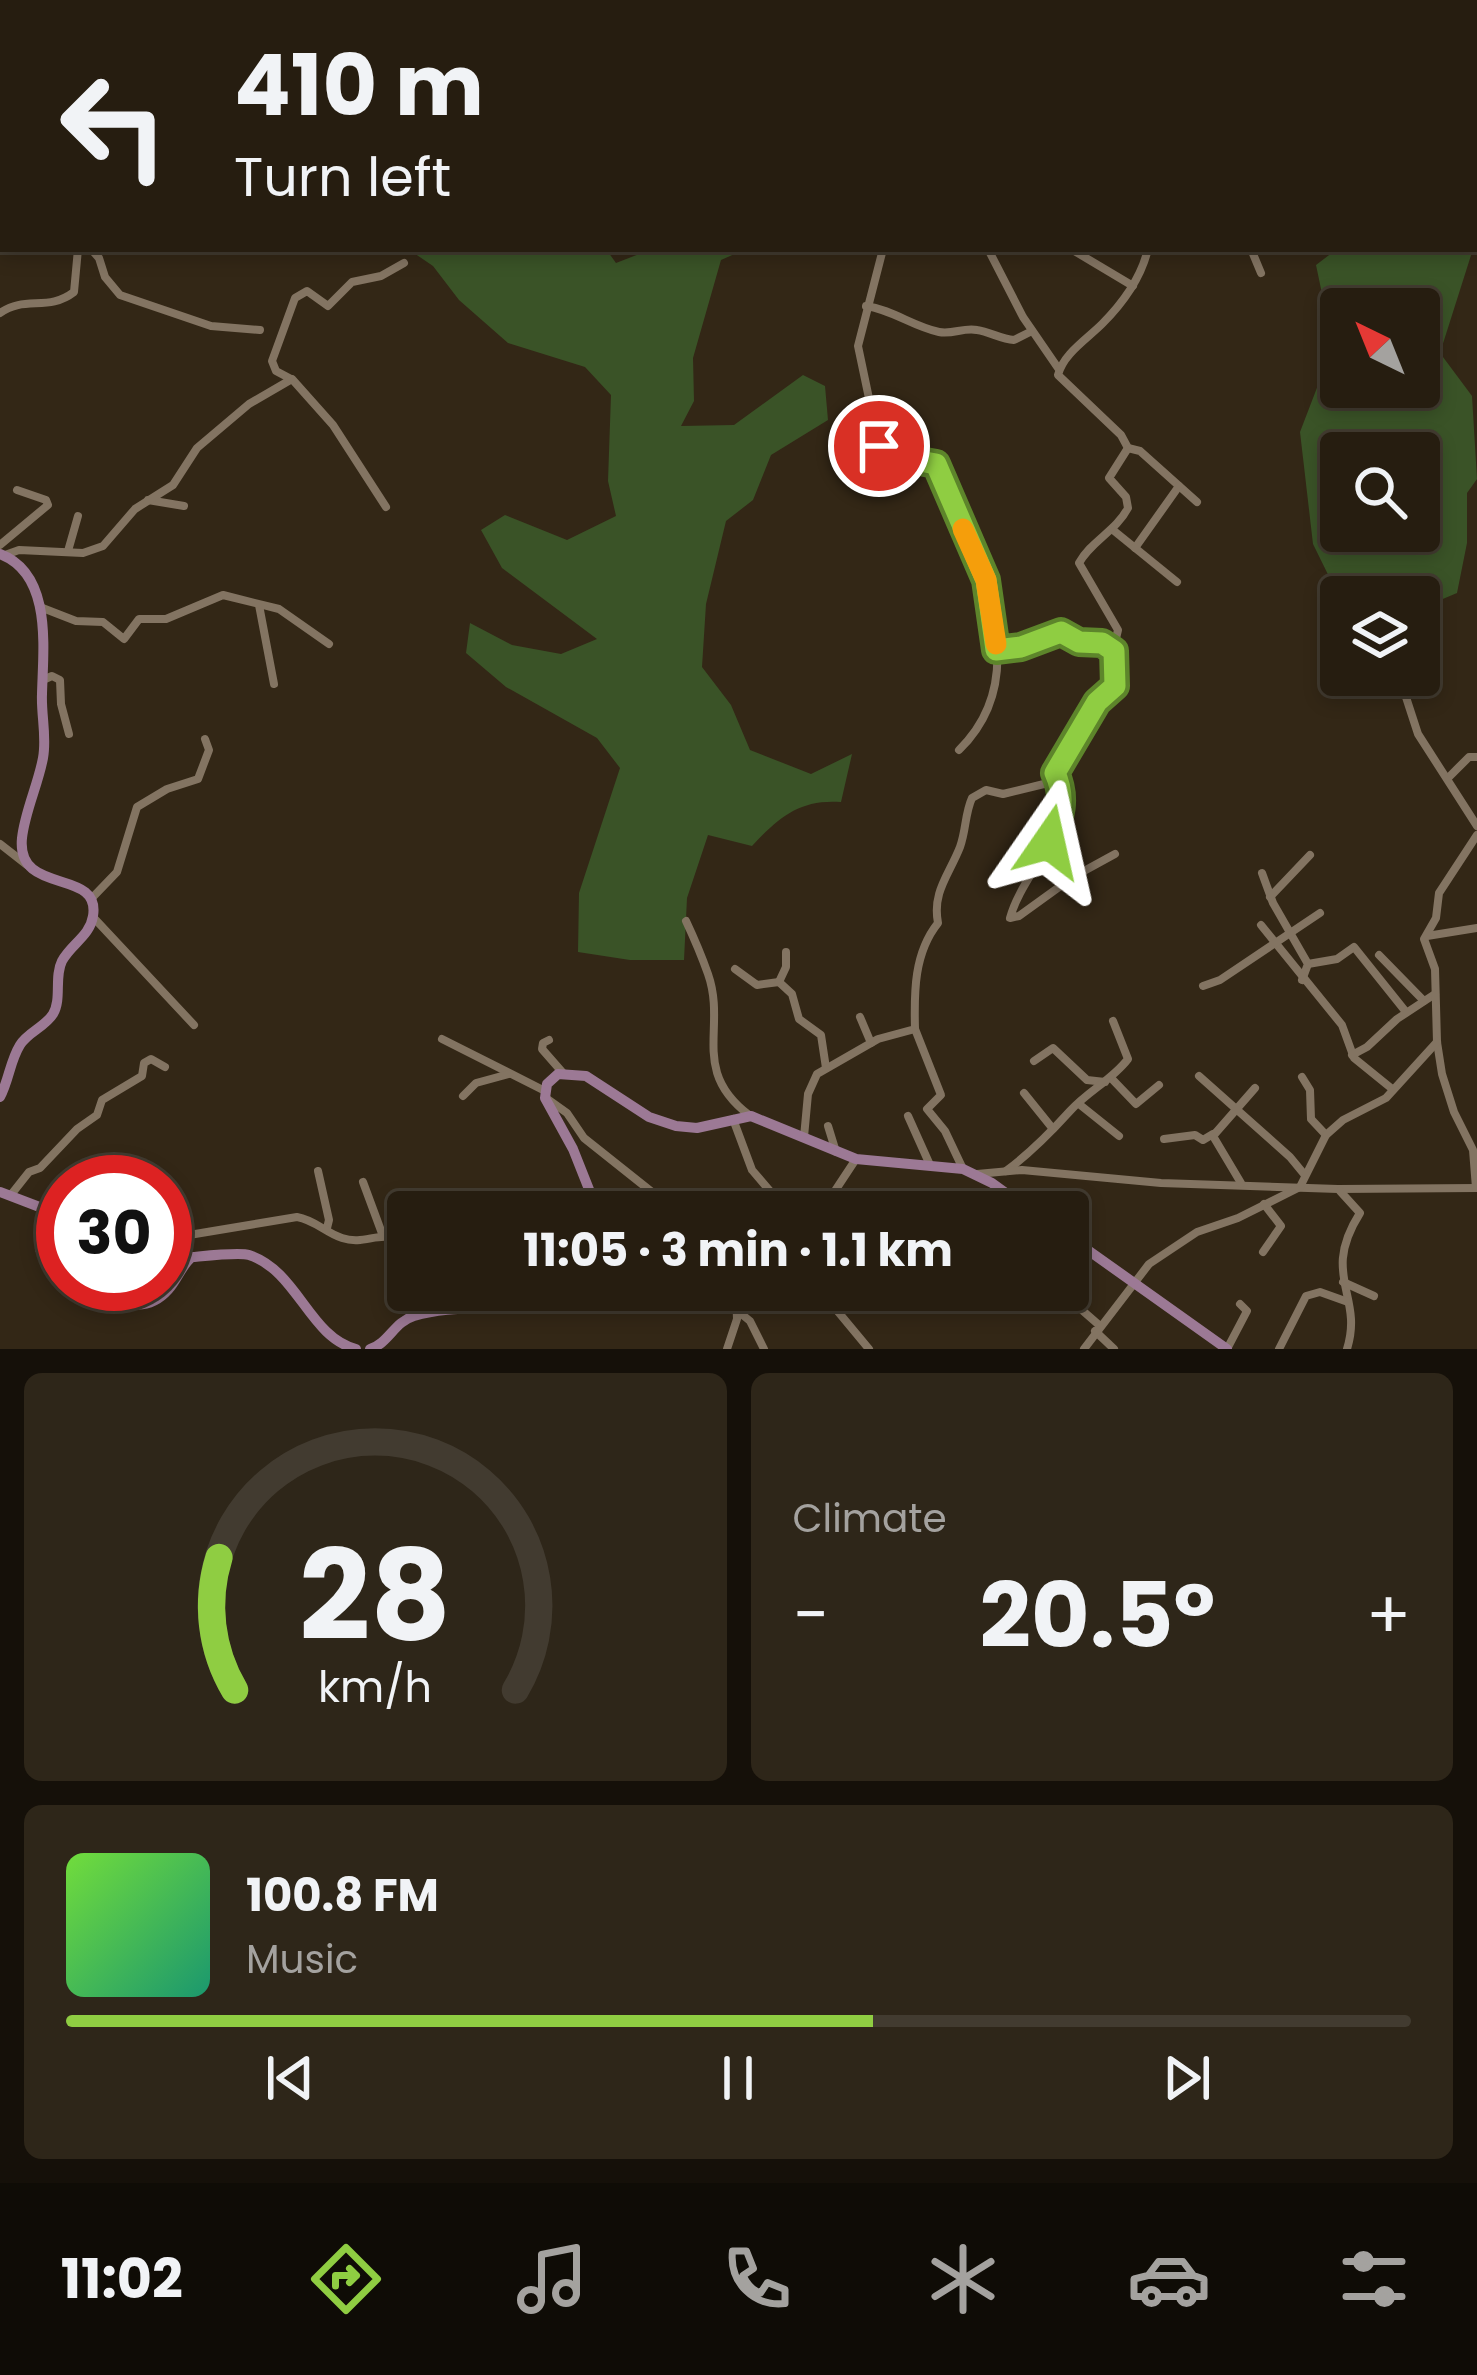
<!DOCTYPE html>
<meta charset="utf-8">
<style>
body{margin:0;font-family:Poppins,sans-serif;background:#2e2619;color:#f1f3f6;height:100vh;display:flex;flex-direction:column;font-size:45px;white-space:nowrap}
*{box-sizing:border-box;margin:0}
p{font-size:39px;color:#a4a29f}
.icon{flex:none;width:66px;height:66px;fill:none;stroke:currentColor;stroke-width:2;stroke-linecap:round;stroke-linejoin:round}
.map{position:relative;height:1349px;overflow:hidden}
.sheet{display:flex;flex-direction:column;gap:24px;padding:24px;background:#151009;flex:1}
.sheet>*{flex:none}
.guide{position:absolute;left:0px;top:0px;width:1479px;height:252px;box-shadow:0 6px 18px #0003,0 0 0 3px #423b30;background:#261d10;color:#f1f3f6;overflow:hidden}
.needle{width:78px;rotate:317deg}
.tools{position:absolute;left:1320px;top:288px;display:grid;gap:24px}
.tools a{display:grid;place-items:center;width:120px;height:120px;border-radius:12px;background:#261d10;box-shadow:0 6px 18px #0003,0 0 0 3px #423b30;font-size:60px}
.speed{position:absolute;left:36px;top:1155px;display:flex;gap:24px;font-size:60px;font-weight:700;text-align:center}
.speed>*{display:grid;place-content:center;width:156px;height:156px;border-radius:50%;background:#261d10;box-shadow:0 6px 18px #0003,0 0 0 3px #423b30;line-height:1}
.speed .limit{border:18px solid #d22;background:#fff;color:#111}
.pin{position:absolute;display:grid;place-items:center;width:102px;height:102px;color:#fff;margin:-51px;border:6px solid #fff;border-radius:50%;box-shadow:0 3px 12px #0007}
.me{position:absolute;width:132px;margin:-66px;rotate:11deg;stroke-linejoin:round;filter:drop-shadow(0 0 9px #0008)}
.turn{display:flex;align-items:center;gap:42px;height:252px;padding:0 36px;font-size:54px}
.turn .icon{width:156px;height:156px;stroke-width:2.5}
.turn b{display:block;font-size:84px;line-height:102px}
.big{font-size:90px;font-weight:700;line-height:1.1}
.sheet .card{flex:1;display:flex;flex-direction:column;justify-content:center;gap:18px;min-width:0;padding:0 42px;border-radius:18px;background:#2e2619}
.sheet .dial{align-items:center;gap:0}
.dial svg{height:312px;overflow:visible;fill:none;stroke:#423b30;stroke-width:7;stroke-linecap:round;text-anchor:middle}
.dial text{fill:#f1f3f6;stroke:none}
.song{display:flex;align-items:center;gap:36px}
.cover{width:144px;height:144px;border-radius:18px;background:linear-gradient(135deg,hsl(100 70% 55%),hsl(160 70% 35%))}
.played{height:12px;border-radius:6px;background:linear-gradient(90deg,#8fcd42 60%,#423b30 60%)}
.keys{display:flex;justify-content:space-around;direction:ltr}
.heat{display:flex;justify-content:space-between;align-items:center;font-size:66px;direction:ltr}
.sheet .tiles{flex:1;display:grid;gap:24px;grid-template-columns:1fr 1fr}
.card:last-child{grid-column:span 2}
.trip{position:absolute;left:387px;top:1191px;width:702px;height:120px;border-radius:12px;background:#261d10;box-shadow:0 6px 18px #0003,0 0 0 3px #423b30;font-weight:700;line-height:120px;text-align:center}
.menu{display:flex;height:192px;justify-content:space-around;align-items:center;background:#0f0c06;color:#a4a29f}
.menu .icon{width:84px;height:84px}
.menu .on{color:#8fcd42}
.menu b{font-size:54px;color:#f1f3f6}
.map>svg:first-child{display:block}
</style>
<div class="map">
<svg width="1477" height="1349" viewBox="0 0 1477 1349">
<rect width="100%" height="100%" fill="#332716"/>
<g fill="#3a5327" fill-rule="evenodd">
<path d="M408 249H606L616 263 652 249H746L721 260 693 358 694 401 681 426 734 425 803 375 825 386 828 420 771 455 753 500 726 521 706 604 702 667 731 705 750 750 811 774 852 754 841 802C800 799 779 817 752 846L708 835 687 898 684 960H630L578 952 579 893 620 768 597 738 506 687 466 653 470 623 512 645 561 654 597 639 502 568 481 530 505 515 567 540 616 516 608 481 611 395 585 367 508 343 459 300 433 266Z"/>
<path d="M1337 249H1473L1440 353 1472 396 1477 479 1467 493V543L1457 593 1419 609V597H1341V601L1313 544 1300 432 1333 346 1316 265ZM1341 309H1419V387H1341ZM1341 453H1419V531H1341Z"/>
</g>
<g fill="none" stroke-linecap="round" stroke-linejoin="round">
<g stroke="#837462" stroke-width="8">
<polyline points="35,0 37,3"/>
<polyline points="138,0 141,3"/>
<polyline points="1119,0 1124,3"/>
<polyline points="1192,0 1197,3"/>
<polyline points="691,3 694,0"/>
<polyline points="1058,3 1058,0"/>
<polyline points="1139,3 1140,0"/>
<polyline points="0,55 3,67"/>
<polyline points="91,249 99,258 105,277 120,295 211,326 260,330"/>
<path d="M883 249 858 346 879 446 887 455 936 464C968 551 1043 668 959 750"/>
<polyline points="988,249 1023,317 1058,368"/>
<polyline points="1071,249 1133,286"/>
<path d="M1148 249C1141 278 1123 303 1102 324 1087 339 1063 354 1058 375L1121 435 1128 448 1140 451 1197 502"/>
<polyline points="1251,249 1261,273"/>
<path d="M866 306C893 310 912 326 939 332 952 335 964 327 977 330 990 332 1001 339 1014 340L1032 331"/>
<path d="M0 313C25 295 48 312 74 292L78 249"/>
<polyline points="291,379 276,371 272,361 295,298 307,291 328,306 352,282 381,276 404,263"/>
<polyline points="148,500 184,506"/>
<polyline points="1113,530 1177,582"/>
<polyline points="0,545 48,505 46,500 17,490"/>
<polyline points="1135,548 1179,486"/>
<polyline points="68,551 78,516"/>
<polyline points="5,555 19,550 83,553 103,546 135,509 173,485 197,448 249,404 292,379 333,425 386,507"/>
<polyline points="259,605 274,684"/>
<polyline points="40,607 76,621 103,622 124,639 139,619 166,619 223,595 279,609 329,644"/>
<polyline points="996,650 1021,647 1061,632 1079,642 1102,643 1114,651"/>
<polyline points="1394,675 1403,688 1418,734 1477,826"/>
<polyline points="43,680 52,676 60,680 61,704 69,734"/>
<path d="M1055 773C1079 828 1023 870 1010 918L1019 916 1073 877 1115 854"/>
<polyline points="1448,778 1469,757 1477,757"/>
<polyline points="0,844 27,865"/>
<polyline points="1262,873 1273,903 1308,964 1302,980"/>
<polyline points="1270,897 1310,855"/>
<polyline points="91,899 117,872 137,807 167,789 198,779 209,750 205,739"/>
<polyline points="93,917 194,1025"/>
<path d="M686 921C694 938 702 957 708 974 727 1028 690 1070 749 1115"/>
<polyline points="1261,925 1342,1025 1354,1058 1391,1088"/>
<polyline points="1427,936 1477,928"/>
<polyline points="1379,955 1424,1001"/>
<polyline points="1308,964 1337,959 1354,947 1406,1012"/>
<polyline points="735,969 757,985 779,982"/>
<polyline points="779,982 792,994 799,1019 821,1035 826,1068"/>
<polyline points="779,982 786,967 786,952"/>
<polyline points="1203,986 1220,980 1320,913"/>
<polyline points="860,1017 871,1043"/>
<polyline points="915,1029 941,1095 927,1109 945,1131 963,1169"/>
<polyline points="442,1039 545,1091"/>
<polyline points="549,1040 543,1043 542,1049 563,1073"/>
<polyline points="1352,1055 1367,1047 1397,1019 1435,994"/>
<polyline points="1034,1061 1053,1048 1087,1080 1105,1082"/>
<polyline points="1199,1076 1290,1157 1304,1174"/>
<polyline points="1302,1077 1310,1090 1311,1119 1326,1135"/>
<polyline points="1112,1079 1136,1104 1159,1085"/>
<polyline points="1024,1093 1053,1129"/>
<polyline points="463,1096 476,1083 509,1074"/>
<polyline points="546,1098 567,1113 584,1138 677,1212"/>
<polyline points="1079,1104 1119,1136"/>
<polyline points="908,1116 930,1165"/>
<polyline points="733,1119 752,1170 788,1212"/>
<polyline points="828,1126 836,1152"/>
<path d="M804 1137 808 1094 817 1074 878 1039 915 1029C914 992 914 953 938 923 932 892 949 875 960 847 966 831 965 813 972 798L986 790 1003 794 1044 784C1073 758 1088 715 1115 686L1111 659 1118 630 1079 563C1091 541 1116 531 1128 508L1126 497 1109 478 1128 448"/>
<polyline points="1164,1139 1195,1135 1203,1140 1213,1134"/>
<polyline points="318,1171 329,1220 327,1228"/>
<path d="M1006 1171C1029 1154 1051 1132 1070 1111 1088 1091 1112 1080 1128 1059L1113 1021"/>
<polyline points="977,1174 1022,1170 1161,1183 1338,1189 1477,1188"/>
<polyline points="363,1182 383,1236"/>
<polyline points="1241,1183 1213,1136 1255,1088"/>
<polyline points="1476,1188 1473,1150 1454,1112 1442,1074 1437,1042 1435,969 1424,939 1436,918 1439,893 1477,835"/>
<path d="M1340 1191 1360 1213C1320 1276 1364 1295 1347 1349"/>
<polyline points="427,1195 430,1212"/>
<polyline points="10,1196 29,1172 40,1168 77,1129 97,1115 102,1100 142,1076 144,1063 151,1059 165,1067"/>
<polyline points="447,1212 467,1203"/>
<polyline points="821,1212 856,1159"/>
<polyline points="980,1212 1006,1192"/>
<path d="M165 1239 297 1217C315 1220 326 1233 342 1238 369 1247 384 1224 408 1248"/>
<polyline points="1263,1252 1281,1226 1264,1204"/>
<polyline points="1343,1282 1374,1296"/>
<polyline points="820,1290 869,1349"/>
<polyline points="1059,1290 1099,1325"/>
<polyline points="887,1297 892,1290"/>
<polyline points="964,1304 1001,1299 1018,1290"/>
<polyline points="739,1312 750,1321 764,1349"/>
<polyline points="1095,1331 1114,1349"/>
<polyline points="727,1349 737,1319 736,1290"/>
<polyline points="1084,1349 1149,1264 1197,1232 1238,1218 1300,1187 1326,1135 1343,1120 1386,1098 1437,1042"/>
<polyline points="1227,1349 1247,1311 1240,1304"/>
<polyline points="1279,1349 1306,1296 1320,1292 1348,1302"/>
</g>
<g stroke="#9c7995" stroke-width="10">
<path d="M0 554C53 574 43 649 42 694 41 715 47 737 43 758 38 785 25 811 22 838 16 897 101 867 93 916 90 936 71 944 62 961 54 977 62 999 53 1014 45 1027 28 1032 20 1045 10 1061 9 1080 0 1097"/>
<polyline points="0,1192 50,1211 51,1223 40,1249 48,1263 63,1273"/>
<polyline points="598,1212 573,1149 545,1098 547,1084 558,1074 586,1076 649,1117 676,1126 697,1128 751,1116 856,1159 963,1169 992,1183 1032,1212"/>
<polyline points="1068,1236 1227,1349"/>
<path d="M85 1284C112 1298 142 1319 168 1290 178 1279 181 1266 192 1257 204 1256 240 1252 249 1255 298 1271 309 1337 356 1349"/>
<path d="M370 1349C389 1343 394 1322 414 1316 466 1301 521 1316 570 1290"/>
</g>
</g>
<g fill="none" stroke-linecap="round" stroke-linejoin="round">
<g stroke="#5d852b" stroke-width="30">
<path id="route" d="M879 446 887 455 936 464 986 580 996 650 1021 647 1061 632 1079 642 1102 643 1114 651 1115 686 1097 702 1055 773C1066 797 1061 819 1049 842"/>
</g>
<use href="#route" stroke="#8fcd42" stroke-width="21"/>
<polyline stroke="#f59e0b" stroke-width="21" points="963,529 986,580 996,644"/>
</g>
</svg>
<div class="tools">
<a><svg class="needle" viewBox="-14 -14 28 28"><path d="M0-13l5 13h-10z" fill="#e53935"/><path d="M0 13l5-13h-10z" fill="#a4a29f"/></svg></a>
<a><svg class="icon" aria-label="search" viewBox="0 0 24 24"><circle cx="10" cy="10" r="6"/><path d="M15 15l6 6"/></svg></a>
<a><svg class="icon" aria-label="layers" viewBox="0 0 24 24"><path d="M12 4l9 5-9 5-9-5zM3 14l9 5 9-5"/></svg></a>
</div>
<div class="speed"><div class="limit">30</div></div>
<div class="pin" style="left:879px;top:446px;background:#d93025"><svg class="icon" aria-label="arrive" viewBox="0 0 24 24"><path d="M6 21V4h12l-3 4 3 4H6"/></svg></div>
<svg class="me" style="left:1049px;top:842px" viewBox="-20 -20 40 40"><path d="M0-17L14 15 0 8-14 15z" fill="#8fcd42" stroke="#fff" stroke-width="4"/></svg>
<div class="trip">11:05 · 3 min · 1.1 km</div>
<div class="guide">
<div class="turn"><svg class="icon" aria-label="left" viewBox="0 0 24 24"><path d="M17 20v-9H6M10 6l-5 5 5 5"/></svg><div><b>410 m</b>Turn left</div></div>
</div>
</div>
<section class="sheet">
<div class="tiles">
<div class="card dial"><svg viewBox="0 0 100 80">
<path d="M14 69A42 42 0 1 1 86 69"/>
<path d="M14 69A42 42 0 0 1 10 35" stroke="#8fcd42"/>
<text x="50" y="56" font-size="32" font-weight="700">28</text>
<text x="50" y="72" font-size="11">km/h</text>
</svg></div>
<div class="card"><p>Climate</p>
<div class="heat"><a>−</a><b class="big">20.5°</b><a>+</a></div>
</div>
<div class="card">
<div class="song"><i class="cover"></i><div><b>100.8 FM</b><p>Music</p></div></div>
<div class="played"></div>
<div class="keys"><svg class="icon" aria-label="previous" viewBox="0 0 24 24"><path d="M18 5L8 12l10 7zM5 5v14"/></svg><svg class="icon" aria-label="pause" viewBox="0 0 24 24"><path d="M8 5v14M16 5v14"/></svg><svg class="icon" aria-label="next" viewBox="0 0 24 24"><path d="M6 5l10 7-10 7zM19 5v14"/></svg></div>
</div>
</div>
</section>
<nav class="menu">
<b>11:02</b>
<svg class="icon on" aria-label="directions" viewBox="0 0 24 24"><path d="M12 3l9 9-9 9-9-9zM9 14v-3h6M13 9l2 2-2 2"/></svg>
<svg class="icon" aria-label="music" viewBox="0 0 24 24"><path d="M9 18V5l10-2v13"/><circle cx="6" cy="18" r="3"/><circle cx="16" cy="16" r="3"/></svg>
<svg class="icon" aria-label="phone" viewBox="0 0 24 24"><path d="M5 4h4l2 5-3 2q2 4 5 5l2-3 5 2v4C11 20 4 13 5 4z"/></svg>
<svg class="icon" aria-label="climate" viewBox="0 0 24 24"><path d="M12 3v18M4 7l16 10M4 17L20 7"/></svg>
<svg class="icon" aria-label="car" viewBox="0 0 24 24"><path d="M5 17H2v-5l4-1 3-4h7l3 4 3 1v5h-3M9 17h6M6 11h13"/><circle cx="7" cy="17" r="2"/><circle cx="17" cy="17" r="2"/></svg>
<svg class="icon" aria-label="filters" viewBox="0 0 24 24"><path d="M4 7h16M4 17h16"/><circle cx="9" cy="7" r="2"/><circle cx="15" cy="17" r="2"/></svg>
</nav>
